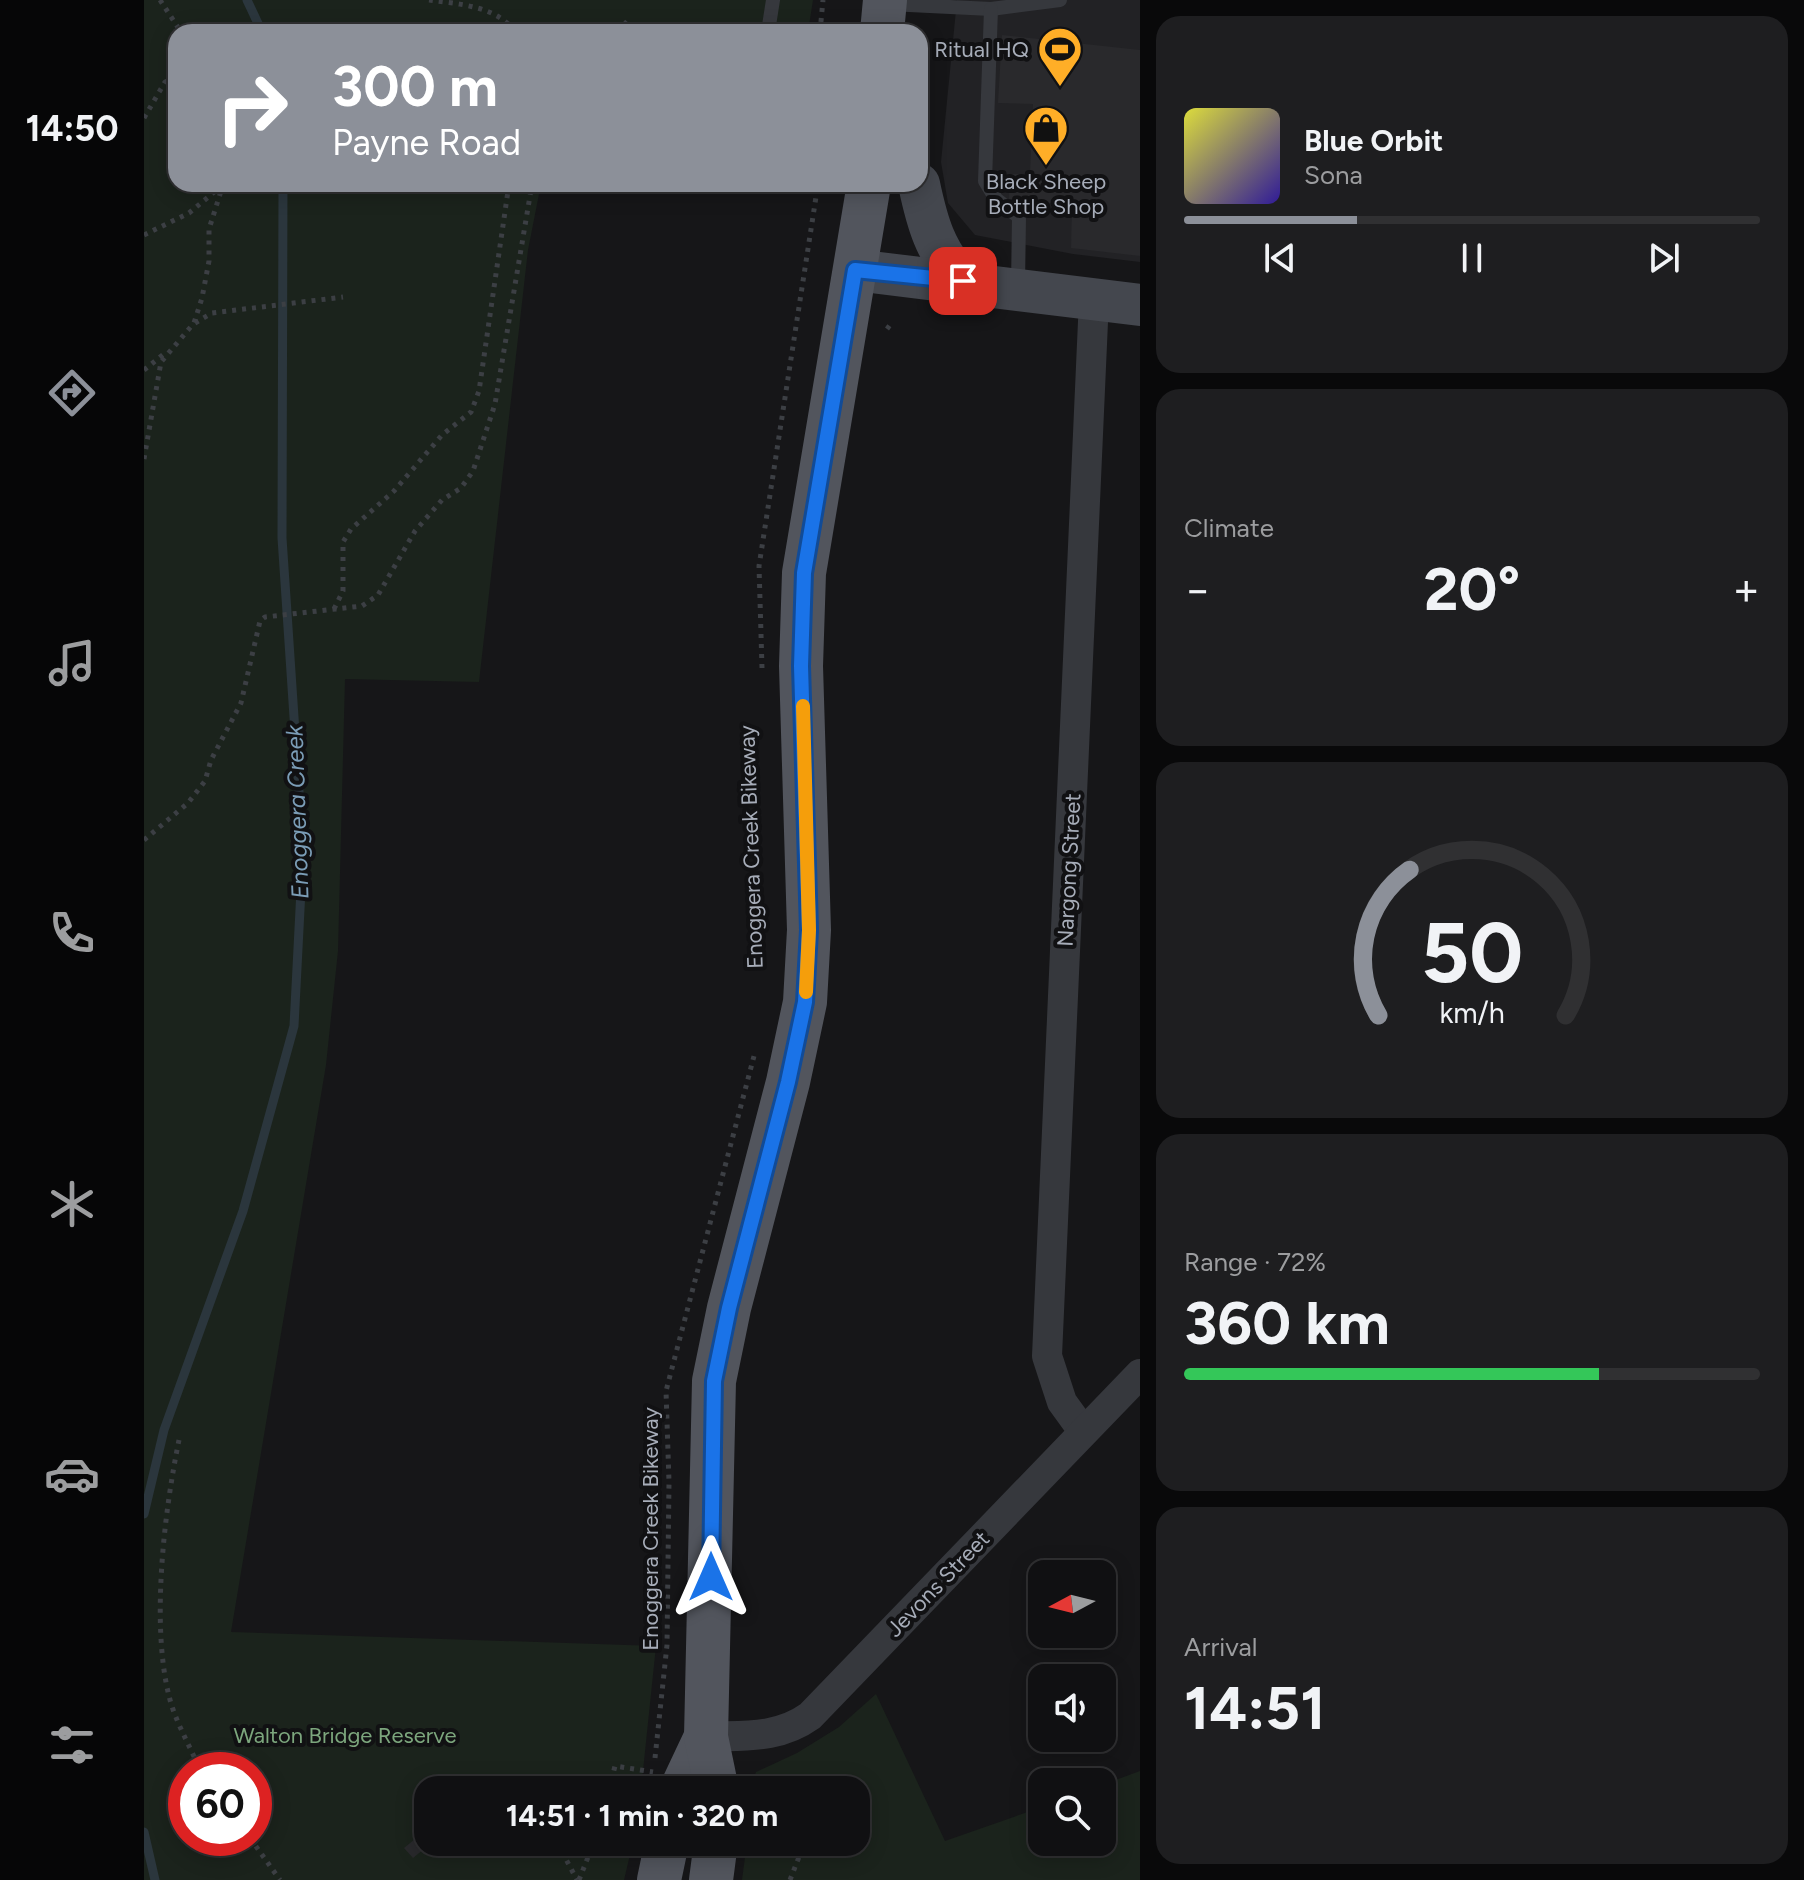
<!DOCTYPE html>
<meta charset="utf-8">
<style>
body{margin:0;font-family:Figtree,sans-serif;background:#1e1e20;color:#f1f3f6;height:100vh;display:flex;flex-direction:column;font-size:30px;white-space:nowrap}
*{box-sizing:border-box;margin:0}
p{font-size:26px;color:#9c9d9f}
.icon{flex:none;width:44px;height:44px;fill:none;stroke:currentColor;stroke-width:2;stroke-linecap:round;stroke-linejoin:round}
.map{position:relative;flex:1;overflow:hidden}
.sheet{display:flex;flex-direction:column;gap:16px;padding:16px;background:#09090a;width:664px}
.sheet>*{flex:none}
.guide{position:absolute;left:24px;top:24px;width:760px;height:168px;border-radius:24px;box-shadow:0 4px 20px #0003,0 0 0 2px #303032;background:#8c9099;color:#fff;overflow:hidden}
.needle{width:52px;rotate:263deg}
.fabs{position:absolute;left:884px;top:1560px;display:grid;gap:16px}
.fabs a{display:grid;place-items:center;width:88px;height:88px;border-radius:16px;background:#101012;box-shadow:0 4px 20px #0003,0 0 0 2px #303032;font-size:40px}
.speed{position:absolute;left:24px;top:1752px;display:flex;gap:16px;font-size:40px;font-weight:700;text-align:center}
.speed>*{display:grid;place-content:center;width:104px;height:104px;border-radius:50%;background:#101012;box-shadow:0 4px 20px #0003,0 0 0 2px #303032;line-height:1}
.speed .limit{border:12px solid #d22;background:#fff;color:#111}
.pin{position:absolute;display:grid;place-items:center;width:68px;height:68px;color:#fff;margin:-34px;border-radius:16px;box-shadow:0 4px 12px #0006}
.me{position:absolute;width:88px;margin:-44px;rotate:0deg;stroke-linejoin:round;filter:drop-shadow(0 0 6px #0008)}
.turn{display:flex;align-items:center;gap:28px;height:168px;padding:0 32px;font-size:36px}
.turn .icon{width:104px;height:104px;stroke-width:2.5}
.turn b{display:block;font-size:56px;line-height:68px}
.big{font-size:60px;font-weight:700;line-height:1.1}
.sheet .widget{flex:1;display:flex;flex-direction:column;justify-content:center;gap:12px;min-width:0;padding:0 28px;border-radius:24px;background:#1e1e20}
.sheet .dial{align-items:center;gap:0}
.dial svg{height:208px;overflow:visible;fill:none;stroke:#303032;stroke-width:7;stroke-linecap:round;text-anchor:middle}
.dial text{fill:#f1f3f6;stroke:none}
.song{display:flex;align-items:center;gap:24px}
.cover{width:96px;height:96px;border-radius:12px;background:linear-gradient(135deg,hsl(60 70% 55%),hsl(250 70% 35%))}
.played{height:8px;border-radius:4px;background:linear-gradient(90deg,#8c9099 30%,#303032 30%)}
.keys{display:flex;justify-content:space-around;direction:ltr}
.heat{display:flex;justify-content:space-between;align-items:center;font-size:44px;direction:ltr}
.charge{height:12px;border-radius:6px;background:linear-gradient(90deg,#34c759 72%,#303032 0)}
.trip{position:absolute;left:270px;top:1776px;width:456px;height:80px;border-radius:24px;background:#101012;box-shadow:0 4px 20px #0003,0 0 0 2px #303032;font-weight:700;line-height:80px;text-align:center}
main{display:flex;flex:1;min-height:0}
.tab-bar{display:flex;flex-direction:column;width:144px;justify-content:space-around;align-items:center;background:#060607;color:#9c9d9f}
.tab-bar .icon{width:56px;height:56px}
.tab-bar .on{color:#8c9099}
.tab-bar b{font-size:36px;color:#f1f3f6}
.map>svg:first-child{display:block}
</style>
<main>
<nav class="tab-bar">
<b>14:50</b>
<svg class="icon on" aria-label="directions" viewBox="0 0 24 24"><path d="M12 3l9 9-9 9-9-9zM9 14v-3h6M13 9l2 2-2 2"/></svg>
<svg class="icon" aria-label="music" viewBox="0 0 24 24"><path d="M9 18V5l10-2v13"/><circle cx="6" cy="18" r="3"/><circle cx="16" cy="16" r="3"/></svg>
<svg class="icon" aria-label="phone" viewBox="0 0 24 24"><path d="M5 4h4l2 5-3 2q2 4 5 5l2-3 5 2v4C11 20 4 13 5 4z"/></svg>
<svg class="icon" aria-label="climate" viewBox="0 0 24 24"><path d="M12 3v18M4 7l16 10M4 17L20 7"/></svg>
<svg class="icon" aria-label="car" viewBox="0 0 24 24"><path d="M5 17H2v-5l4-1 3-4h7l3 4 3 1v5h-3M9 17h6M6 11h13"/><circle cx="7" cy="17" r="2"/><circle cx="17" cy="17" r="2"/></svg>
<svg class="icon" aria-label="filters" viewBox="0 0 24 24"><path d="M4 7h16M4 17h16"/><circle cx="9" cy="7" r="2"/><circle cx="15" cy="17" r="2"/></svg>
</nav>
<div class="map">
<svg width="996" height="1880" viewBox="0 0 996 1880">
<rect width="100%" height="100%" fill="#161618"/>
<polygon fill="#222225" points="813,0 996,0 996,262 929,254 831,235 804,203 797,162"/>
<g fill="#1b231c" fill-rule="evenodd">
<path d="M0 0H669L664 32H32V184H397L384 250 335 682 201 679 194 951 182 1065 87 1632 512 1646 497 1790H284V1842H489L480 1880H0ZM42 1770H110V1838H42Z"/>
<polygon points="732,1694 801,1841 898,1807 898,1842 958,1842 958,1785 996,1771 996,1880 598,1880 603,1842 712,1842 712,1790 606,1790 612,1772 653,1753 695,1727"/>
</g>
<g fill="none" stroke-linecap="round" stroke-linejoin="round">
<g stroke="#2b363d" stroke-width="9">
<polyline points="103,0 118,32"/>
<polyline points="0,1514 20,1430 99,1211 150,1026 159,851 138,538 139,184"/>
<polyline points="0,1832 11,1880"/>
</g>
</g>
<g fill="#29292c">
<polygon points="858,35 996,50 996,256 927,248 928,205 865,199 866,174 886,174 889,104 854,103"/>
<polygon points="271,1839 280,1849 269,1858 260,1848"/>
</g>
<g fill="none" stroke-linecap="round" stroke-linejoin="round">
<g stroke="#3c3f44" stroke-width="5" stroke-dasharray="4 6" stroke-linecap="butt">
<polyline points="16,0 37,32"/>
<path d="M285 0C315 4 353 6 371 32"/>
<polyline points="474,32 485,19"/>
<polyline points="676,32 679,0"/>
<polyline points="32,44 32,62"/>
<polyline points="0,118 21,82 32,78"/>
<polyline points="0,235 45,213 80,184"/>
<polyline points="51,323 68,313 199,297"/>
<polyline points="743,329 749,321"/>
<polyline points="0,370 21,353"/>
<polyline points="0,459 17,362 50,323 58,298 65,261 65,229 78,188"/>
<polyline points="190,609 199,591 199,542 207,529 250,491 298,435 327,412 335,391 365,184"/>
<polyline points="618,668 615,566 674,184"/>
<polyline points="0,840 44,803 61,781 67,760 97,703 116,621 121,617 218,606 234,595 271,531 298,500 317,488 329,471 351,404 388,184"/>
<path d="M35 1440C20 1513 7 1624 25 1696 31 1721 46 1746 56 1770"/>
<polyline points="511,1758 523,1645 525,1482 522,1391 610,1056"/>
<polyline points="465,1790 471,1766 509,1772"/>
<polyline points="106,1838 136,1880"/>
<polyline points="280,1841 284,1840"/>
<polyline points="391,1842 416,1848 433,1880"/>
<polyline points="435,1880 450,1842"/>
<polyline points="646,1880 655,1857"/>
</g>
<g stroke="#36383d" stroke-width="14">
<polyline points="745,4 847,9 916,0"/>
<polyline points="847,9 841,181 852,199 875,217 874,285"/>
<polyline points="624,32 629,0"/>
</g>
<g stroke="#36383d" stroke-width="30">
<polyline points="939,1431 918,1402 903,1356 950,299"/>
<path d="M562 1737C600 1735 634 1739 666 1716L996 1374"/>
</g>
<g stroke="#44474e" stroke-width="42">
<path d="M775 184C783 222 791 252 819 281"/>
<polyline points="711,270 996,305"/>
</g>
<g stroke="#52555d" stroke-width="44">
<polyline points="738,32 741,0"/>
<polyline points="537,1790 562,1737"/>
<polyline points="573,1790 562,1737 570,1381 585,1308 644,1082 661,1002 665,930 657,666 660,573 725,184"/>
<polyline points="515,1880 523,1842"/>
<polyline points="567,1880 572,1842"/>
</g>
</g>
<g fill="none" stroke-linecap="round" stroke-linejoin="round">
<g stroke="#114b97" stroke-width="20">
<polyline id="route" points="567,1577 570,1381 585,1308 644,1082 661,1002 665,930 657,666 660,573 711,270 819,281"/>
</g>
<use href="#route" stroke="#1a73e8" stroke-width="14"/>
<polyline stroke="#f59e0b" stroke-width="14" points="659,706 665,930 662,992"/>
</g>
<defs>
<g id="stadium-pin" transform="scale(2.3)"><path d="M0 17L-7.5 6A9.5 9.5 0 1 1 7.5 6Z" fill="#ffae27" stroke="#111113"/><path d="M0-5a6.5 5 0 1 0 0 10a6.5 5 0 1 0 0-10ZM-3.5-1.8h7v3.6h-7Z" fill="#111"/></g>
<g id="shop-pin" transform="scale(2.3)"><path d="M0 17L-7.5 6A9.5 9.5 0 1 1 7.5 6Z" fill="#ffae27" stroke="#111113"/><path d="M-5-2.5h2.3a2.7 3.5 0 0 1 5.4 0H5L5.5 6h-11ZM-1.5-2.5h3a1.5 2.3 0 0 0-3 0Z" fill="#111"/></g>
</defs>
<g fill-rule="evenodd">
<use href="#stadium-pin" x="916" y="49"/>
<use href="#shop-pin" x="902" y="128"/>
</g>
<g text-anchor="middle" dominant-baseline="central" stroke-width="8" stroke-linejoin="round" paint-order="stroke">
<g font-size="22" fill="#a7adb9" stroke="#111113" text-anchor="end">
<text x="885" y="49">Ritual HQ</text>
<text x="902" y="181" text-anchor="middle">Black Sheep<tspan x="902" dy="25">Bottle Shop</tspan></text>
</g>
<g font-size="22" fill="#a7adb9" stroke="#111113">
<text transform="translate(607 847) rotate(-92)">Enoggera Creek Bikeway</text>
<text transform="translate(925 870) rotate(-87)">Nargong Street</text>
<text transform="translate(506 1529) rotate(-90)">Enoggera Creek Bikeway</text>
<text transform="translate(794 1584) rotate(-46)">Jevons Street</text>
</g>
<g font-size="22" fill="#7ca67d" stroke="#111113">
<text x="201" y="1735">Walton Bridge Reserve</text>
</g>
<g font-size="24" font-style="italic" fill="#7b9db7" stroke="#111113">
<text transform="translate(153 812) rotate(-92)">Enoggera Creek</text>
</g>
</g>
</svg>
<div class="fabs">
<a><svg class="needle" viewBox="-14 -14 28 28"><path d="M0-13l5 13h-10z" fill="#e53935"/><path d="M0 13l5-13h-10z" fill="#9c9d9f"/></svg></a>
<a><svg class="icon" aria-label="sound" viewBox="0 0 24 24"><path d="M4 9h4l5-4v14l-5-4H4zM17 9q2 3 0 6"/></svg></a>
<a><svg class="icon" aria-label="search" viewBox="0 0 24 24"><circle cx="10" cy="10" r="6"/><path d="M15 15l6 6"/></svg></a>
</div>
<div class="speed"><div class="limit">60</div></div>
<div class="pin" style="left:819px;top:281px;background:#d93025"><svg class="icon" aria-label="arrive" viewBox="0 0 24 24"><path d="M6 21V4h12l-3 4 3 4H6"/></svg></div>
<svg class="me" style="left:567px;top:1577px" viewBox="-20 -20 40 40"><path d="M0-17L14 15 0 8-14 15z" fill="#1a73e8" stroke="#fff" stroke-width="4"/></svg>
<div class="trip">14:51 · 1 min · 320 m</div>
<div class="guide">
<div class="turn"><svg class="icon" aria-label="right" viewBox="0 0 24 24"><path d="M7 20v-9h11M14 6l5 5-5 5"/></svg><div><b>300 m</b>Payne Road</div></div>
</div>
</div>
<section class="sheet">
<div class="widget">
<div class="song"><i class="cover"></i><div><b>Blue Orbit</b><p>Sona</p></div></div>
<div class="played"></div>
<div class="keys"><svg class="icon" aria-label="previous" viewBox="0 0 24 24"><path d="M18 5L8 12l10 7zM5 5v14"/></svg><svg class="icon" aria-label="pause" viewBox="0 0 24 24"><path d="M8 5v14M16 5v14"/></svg><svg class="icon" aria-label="next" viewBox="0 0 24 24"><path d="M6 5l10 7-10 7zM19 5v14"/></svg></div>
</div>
<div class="widget"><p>Climate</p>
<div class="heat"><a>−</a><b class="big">20°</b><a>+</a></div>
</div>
<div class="widget dial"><svg viewBox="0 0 100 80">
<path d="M14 69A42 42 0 1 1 86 69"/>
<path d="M14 69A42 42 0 0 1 26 13" stroke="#8c9099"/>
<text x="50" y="56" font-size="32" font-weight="700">50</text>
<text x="50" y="72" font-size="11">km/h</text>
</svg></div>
<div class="widget"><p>Range · 72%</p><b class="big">360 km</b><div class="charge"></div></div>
<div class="widget"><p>Arrival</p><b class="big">14:51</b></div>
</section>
</main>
